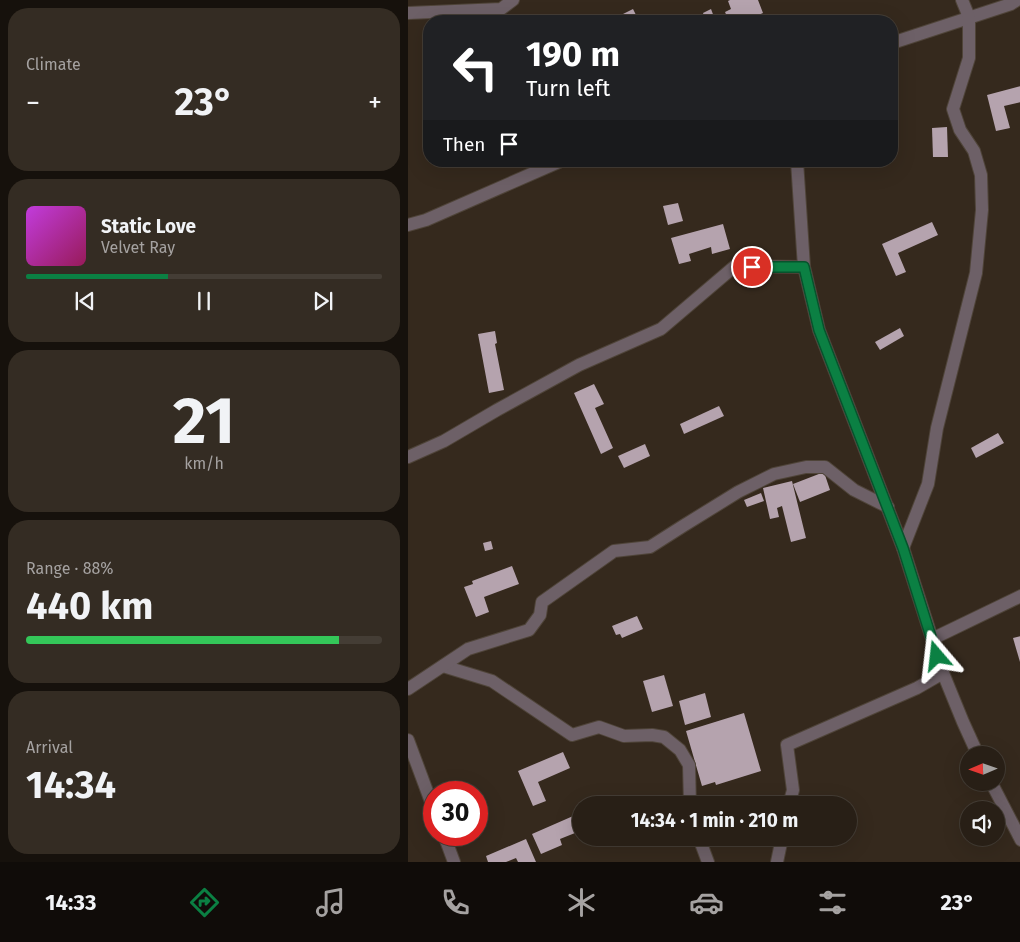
<!DOCTYPE html>
<meta charset="utf-8">
<style>
body{margin:0;font-family:"Fira Sans",sans-serif;background:#342c23;color:#f1f3f6;height:100vh;display:flex;flex-direction:column;font-size:19px;white-space:nowrap}
*{box-sizing:border-box;margin:0}
p{font-size:16px;color:#a5a2a1}
.icon{flex:none;width:28px;height:28px;fill:none;stroke:currentColor;stroke-width:2;stroke-linecap:round;stroke-linejoin:round}
.map{position:relative;flex:1;overflow:hidden}
.side{display:flex;flex-direction:column;gap:8px;padding:8px;background:#16110c;width:408px}
.side>*{flex:none}
.top-card{position:absolute;left:15px;top:15px;width:475px;height:152px;border-radius:20px;box-shadow:0 5px 20px #0002,0 0 0 1px #443d35;background:#202124;color:#fff;overflow:hidden}
.needle{width:32px;rotate:268deg}
.fabs{position:absolute;left:552px;top:746px;display:grid;gap:10px}
.fabs a{display:grid;place-items:center;width:45px;height:45px;border-radius:50%;background:#281f16;box-shadow:0 5px 20px #0002,0 0 0 1px #443d35;font-size:25px}
.speed{position:absolute;left:15px;top:781px;display:flex;gap:10px;font-size:25px;font-weight:700;text-align:center}
.speed>*{display:grid;place-content:center;width:65px;height:65px;border-radius:50%;background:#281f16;box-shadow:0 5px 20px #0002,0 0 0 1px #443d35;line-height:1}
.speed .limit{border:8px solid #d22;background:#fff;color:#111}
.pin{position:absolute;display:grid;place-items:center;width:42px;height:42px;color:#fff;margin:-21px;border:2px solid #fff;border-radius:50%;box-shadow:0 1px 5px #0007}
.me{position:absolute;width:55px;margin:-28px;rotate:343deg;stroke-linejoin:round;filter:drop-shadow(0 0 4px #0008)}
.turn{display:flex;align-items:center;gap:18px;height:105px;padding:0 20px;font-size:22px}
.turn .icon{width:65px;height:65px;stroke-width:2.5}
.turn b{display:block;font-size:35px;line-height:42px}
.then{display:flex;align-items:center;height:48px;padding:0 20px;background:#0003;gap:10px;font-size:19px}
.big{font-size:38px;font-weight:700;line-height:1.1}
.side .card{flex:1;display:flex;flex-direction:column;justify-content:center;gap:8px;min-width:0;padding:0 18px;border-radius:20px;background:#342c23}
.side .dial{align-items:center;gap:0}
.dial b{font-size:65px;line-height:1}
.song{display:flex;align-items:center;gap:15px}
.cover{width:60px;height:60px;border-radius:8px;background:linear-gradient(135deg,hsl(290 70% 55%),hsl(330 70% 35%))}
.played{height:5px;border-radius:2px;background:linear-gradient(90deg,#0b8043 40%,#443d35 40%)}
.keys{display:flex;justify-content:space-around;direction:ltr}
.heat{display:flex;justify-content:space-between;align-items:center;font-size:28px;direction:ltr}
.charge{height:8px;border-radius:4px;background:linear-gradient(90deg,#34c759 88%,#443d35 0)}
.trip{position:absolute;left:164px;top:796px;width:285px;height:50px;border-radius:25px;background:#281f16;box-shadow:0 5px 20px #0002,0 0 0 1px #443d35;font-weight:700;line-height:50px;text-align:center}
.tab-bar{display:flex;height:80px;justify-content:space-around;align-items:center;background:#100c09;color:#a5a2a1}
.tab-bar .icon{width:35px;height:35px}
.tab-bar .active{color:#0b8043}
.tab-bar b{font-size:22px;color:#f1f3f6}
main{display:flex;flex:1;min-height:0}
.map>svg:first-child{display:block}
</style>
<main>
<section class="side">
<div class="card"><p>Climate</p>
<div class="heat"><a>−</a><b class="big">23°</b><a>+</a></div>
</div>
<div class="card">
<div class="song"><i class="cover"></i><div><b>Static Love</b><p>Velvet Ray</p></div></div>
<div class="played"></div>
<div class="keys"><svg class="icon" aria-label="previous" viewBox="0 0 24 24"><path d="M18 5L8 12l10 7zM5 5v14"/></svg><svg class="icon" aria-label="pause" viewBox="0 0 24 24"><path d="M8 5v14M16 5v14"/></svg><svg class="icon" aria-label="next" viewBox="0 0 24 24"><path d="M6 5l10 7-10 7zM19 5v14"/></svg></div>
</div>
<div class="card dial"><b>21</b><p>km/h</p></div>
<div class="card"><p>Range · 88%</p><b class="big">440 km</b><div class="charge"></div></div>
<div class="card"><p>Arrival</p><b class="big">14:34</b></div>
</section>
<div class="map">
<svg width="613" height="862" viewBox="0 0 613 862">
<rect width="100%" height="100%" fill="#35291d"/>
<g fill="#b5a3ae">
<polygon points="322,0 350,0 355,13 336,21 321,21 317,12 323,9 320,1"/>
<polygon points="225,9 231,21 206,21 205,19"/>
<polygon points="303,9 306,17 298,21 295,13"/>
<polygon points="613,86 613,102 596,106 602,128 588,131 579,95"/>
<polygon points="539,127 540,157 525,157 524,128"/>
<polygon points="270,203 275,221 260,225 255,206"/>
<polygon points="524,222 530,235 490,253 498,272 488,276 474,244"/>
<polygon points="315,224 322,249 304,254 303,247 281,254 283,261 271,264 263,238"/>
<polygon points="492,328 496,336 472,350 467,342"/>
<polygon points="87,331 89,343 87,344 96,390 81,393 70,334"/>
<polygon points="186,384 196,404 187,408 205,448 193,454 166,393"/>
<polygon points="311,406 316,416 276,434 272,424"/>
<polygon points="590,433 596,443 568,458 563,448"/>
<polygon points="237,444 242,456 216,468 210,456"/>
<polygon points="416,472 422,490 392,502 385,484"/>
<polygon points="384,481 398,538 383,542 374,506 369,508 371,517 362,519 355,488"/>
<polygon points="353,493 356,501 339,507 336,500"/>
<polygon points="83,541 85,549 77,551 75,543"/>
<polygon points="104,566 111,584 76,597 81,612 68,617 56,587 65,584 64,581"/>
<polygon points="229,616 235,629 214,638 212,634 208,635 204,626"/>
<polygon points="613,636 613,662 612,662 605,638"/>
<polygon points="256,675 265,706 244,712 235,681"/>
<polygon points="297,693 303,717 277,725 271,701"/>
<polygon points="336,713 353,771 308,785 307,782 294,786 278,731"/>
<polygon points="155,752 162,768 130,782 138,801 125,806 110,771"/>
<polygon points="172,813 172,831 152,839 154,845 133,854 124,834"/>
<polygon points="118,839 128,862 110,862 108,858 98,862 80,862 78,856"/>
</g>
<g fill="none" stroke-linecap="round" stroke-linejoin="round">
<g stroke="#4f4439" stroke-width="14">
<g id="street">
<polyline points="0,13 93,9 105,0"/>
<polyline points="484,43 603,4 609,0"/>
<polyline points="389,161 396,267 411,330 495,548 535,673 555,722 570,755"/>
<polyline points="0,225 18,220 153,161"/>
<polyline points="0,457 36,441 89,410 171,365 253,329 327,266 396,267"/>
<polyline points="495,548 520,484 529,428 568,273 574,210 573,175 566,151 552,130 545,109 561,58 561,17 554,0"/>
<polyline points="524,639 613,596"/>
<polyline points="35,666 84,681 164,735 191,727 216,736 244,735 256,737 272,750 281,765 282,805"/>
<polyline points="0,689 60,649 121,630 132,615 134,602 206,551 242,547 275,526 330,492 366,474 398,467 417,467 446,490 480,507"/>
<polyline points="0,740 26,810"/>
<polyline points="583,782 613,840"/>
<polyline points="381,805 385,790 379,745 509,688 535,673"/>
<polyline points="36,835 46,862"/>
<polyline points="291,838 300,862"/>
<polyline points="369,862 374,838"/>
</g>
</g>
<use href="#street" stroke="#6d6067" stroke-width="12"/>
</g>
<g fill="none" stroke-linecap="round" stroke-linejoin="round">
<g stroke="#07532c" stroke-width="12">
<polyline id="route" points="344,267 396,267 411,330 495,548 529,656"/>
</g>
<use href="#route" stroke="#0b8043" stroke-width="9"/>
</g>
</svg>
<div class="fabs">
<a><svg class="needle" viewBox="-14 -14 28 28"><path d="M0-13l5 13h-10z" fill="#e53935"/><path d="M0 13l5-13h-10z" fill="#a5a2a1"/></svg></a>
<a><svg class="icon" aria-label="sound" viewBox="0 0 24 24"><path d="M4 9h4l5-4v14l-5-4H4zM17 9q2 3 0 6"/></svg></a>
</div>
<div class="speed"><div class="limit">30</div></div>
<div class="pin" style="left:344px;top:267px;background:#d93025"><svg class="icon" aria-label="arrive" viewBox="0 0 24 24"><path d="M6 21V4h12l-3 4 3 4H6"/></svg></div>
<svg class="me" style="left:529px;top:656px" viewBox="-20 -20 40 40"><path d="M0-17L14 15 0 8-14 15z" fill="#0b8043" stroke="#fff" stroke-width="4"/></svg>
<div class="trip">14:34 · 1 min · 210 m</div>
<div class="top-card">
<div class="turn"><svg class="icon" aria-label="left" viewBox="0 0 24 24"><path d="M17 20v-9H6M10 6l-5 5 5 5"/></svg><div><b>190 m</b>Turn left</div></div>
<div class="then">Then<svg class="icon" aria-label="arrive" viewBox="0 0 24 24"><path d="M6 21V4h12l-3 4 3 4H6"/></svg></div>
</div>
</div>
</main>
<nav class="tab-bar">
<b>14:33</b>
<svg class="icon active" aria-label="directions" viewBox="0 0 24 24"><path d="M12 3l9 9-9 9-9-9zM9 14v-3h6M13 9l2 2-2 2"/></svg>
<svg class="icon" aria-label="music" viewBox="0 0 24 24"><path d="M9 18V5l10-2v13"/><circle cx="6" cy="18" r="3"/><circle cx="16" cy="16" r="3"/></svg>
<svg class="icon" aria-label="phone" viewBox="0 0 24 24"><path d="M5 4h4l2 5-3 2q2 4 5 5l2-3 5 2v4C11 20 4 13 5 4z"/></svg>
<svg class="icon" aria-label="climate" viewBox="0 0 24 24"><path d="M12 3v18M4 7l16 10M4 17L20 7"/></svg>
<svg class="icon" aria-label="car" viewBox="0 0 24 24"><path d="M5 17H2v-5l4-1 3-4h7l3 4 3 1v5h-3M9 17h6M6 11h13"/><circle cx="7" cy="17" r="2"/><circle cx="17" cy="17" r="2"/></svg>
<svg class="icon" aria-label="filters" viewBox="0 0 24 24"><path d="M4 7h16M4 17h16"/><circle cx="9" cy="7" r="2"/><circle cx="15" cy="17" r="2"/></svg>
<b>23°</b>
</nav>
